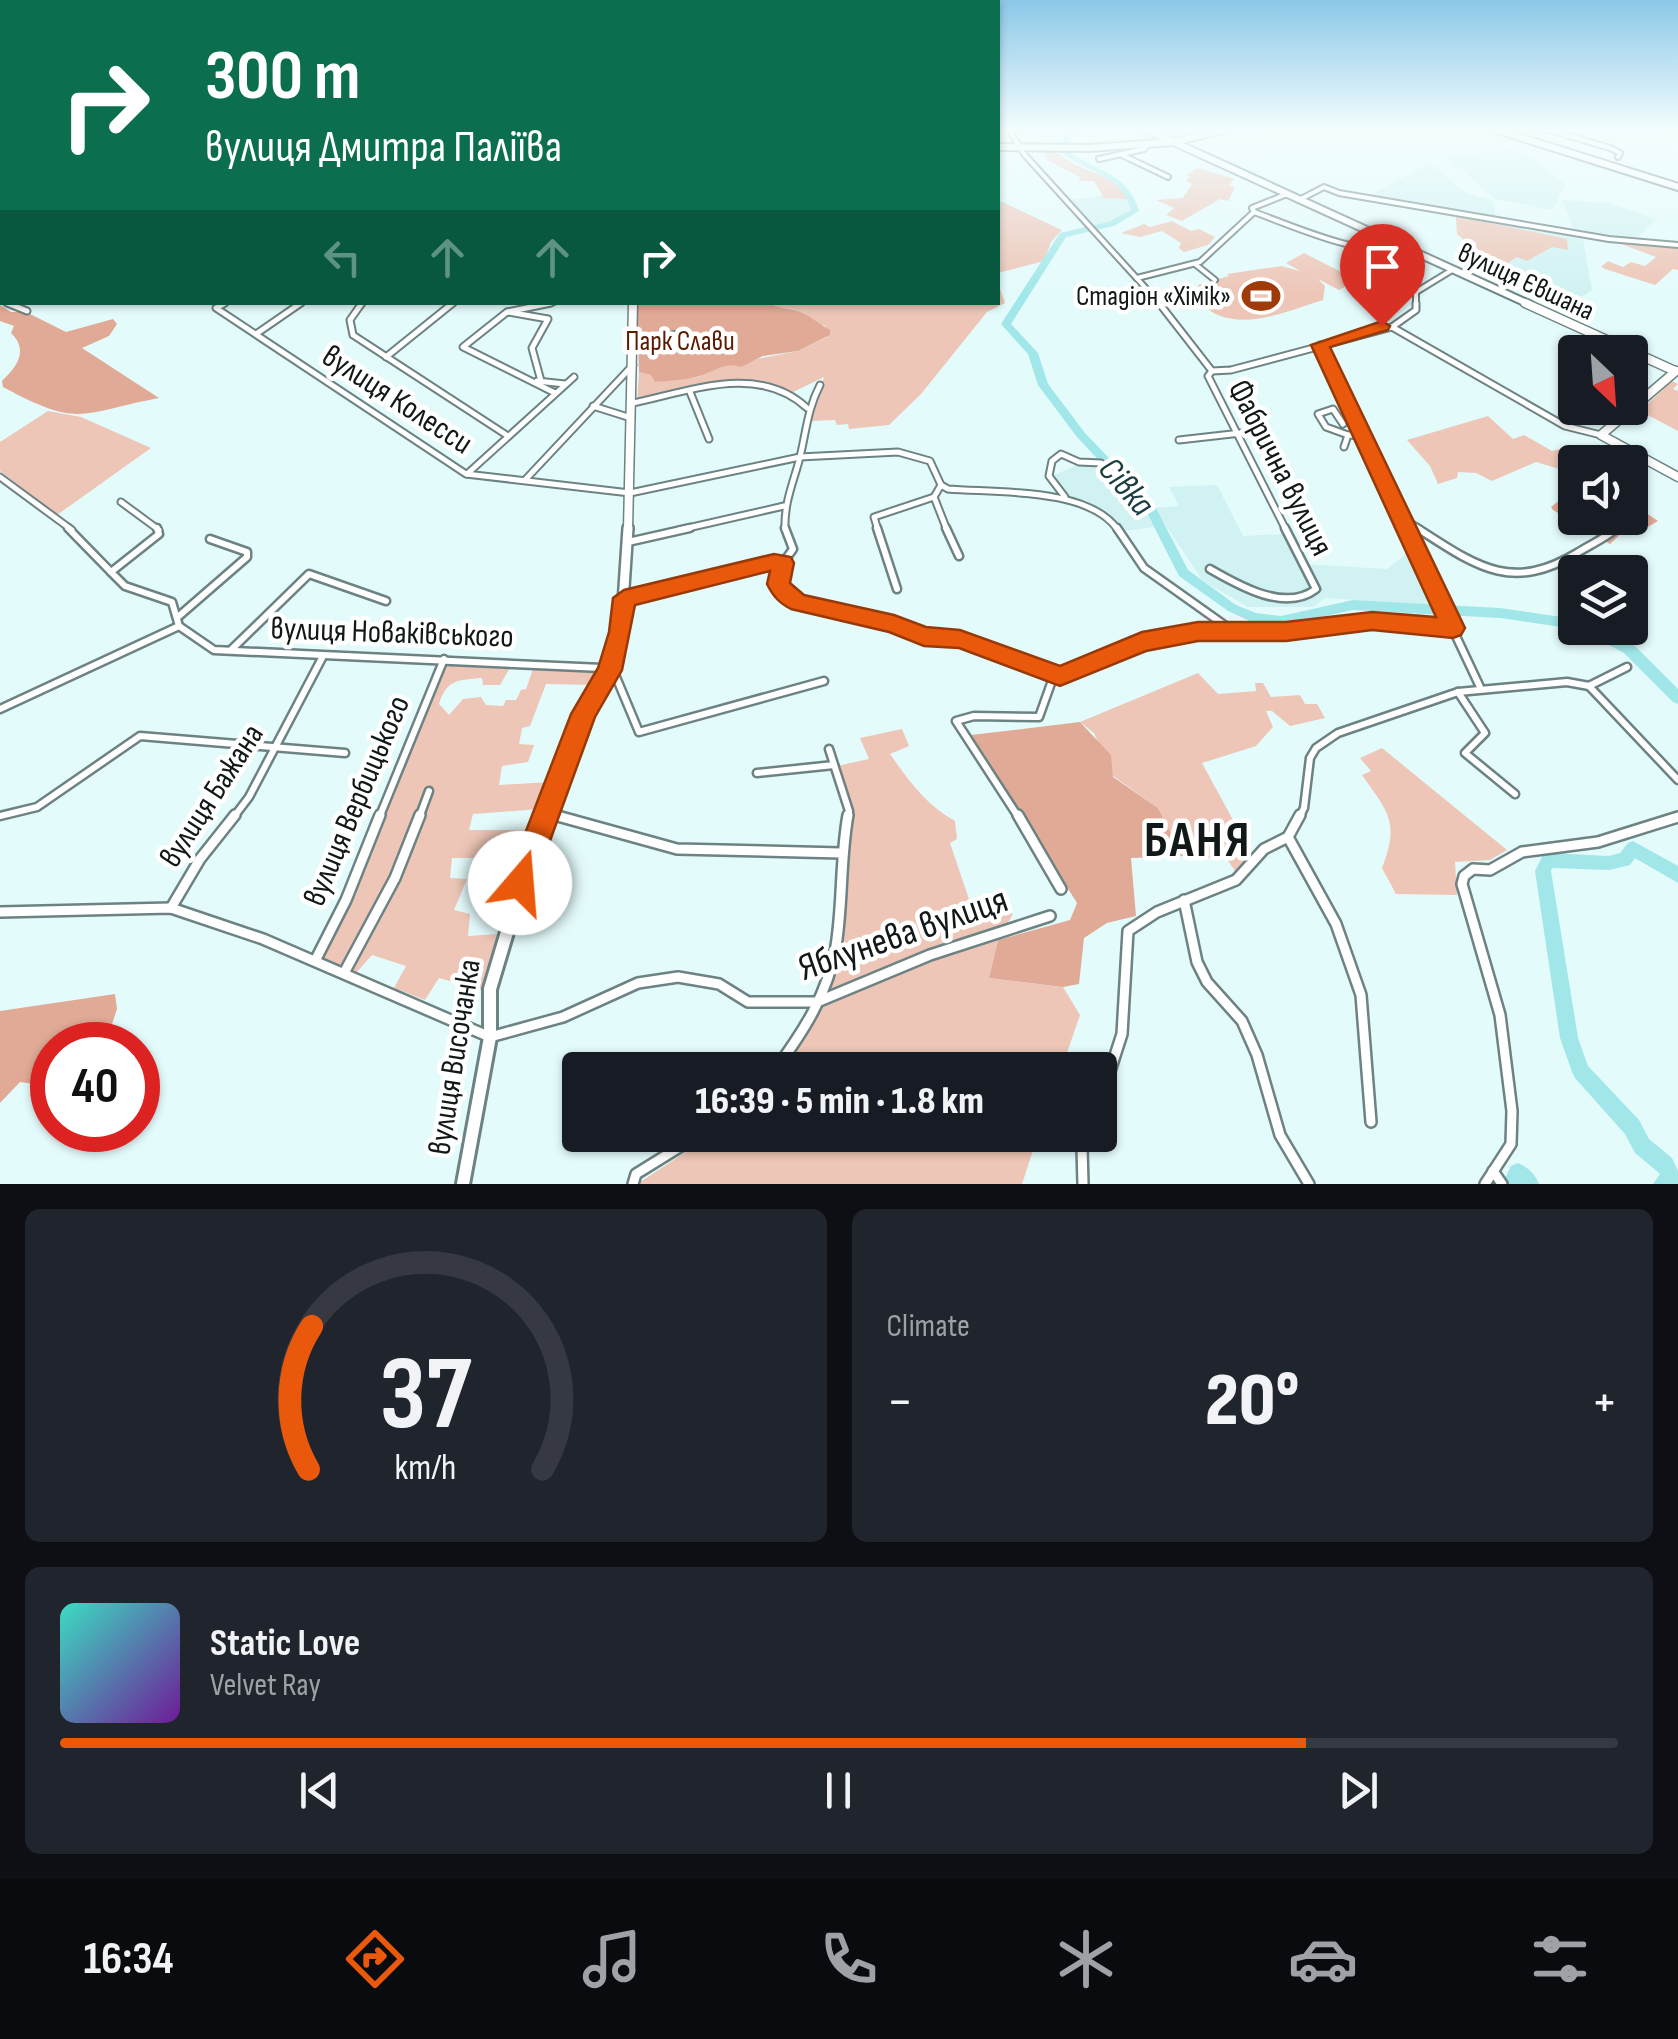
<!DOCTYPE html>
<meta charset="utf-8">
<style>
body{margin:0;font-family:"Sofia Sans Condensed",sans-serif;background:#20242c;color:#f1f3f6;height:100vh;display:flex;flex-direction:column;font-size:38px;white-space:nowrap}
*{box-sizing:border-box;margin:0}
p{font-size:32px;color:#9ea1a6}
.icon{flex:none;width:55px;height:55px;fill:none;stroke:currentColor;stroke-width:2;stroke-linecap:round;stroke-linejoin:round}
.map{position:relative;height:1184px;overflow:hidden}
.panel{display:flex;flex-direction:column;gap:25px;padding:25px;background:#0d0f14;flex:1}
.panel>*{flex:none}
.banner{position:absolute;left:0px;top:0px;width:1000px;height:305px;box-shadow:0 2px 8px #0004;background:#0b6e4f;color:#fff;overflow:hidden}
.needle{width:65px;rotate:155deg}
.tools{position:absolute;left:1558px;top:335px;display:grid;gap:20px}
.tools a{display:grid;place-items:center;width:90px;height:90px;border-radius:10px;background:#171b24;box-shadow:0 2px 8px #0004;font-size:50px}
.speed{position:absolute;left:30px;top:1022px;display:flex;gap:20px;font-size:50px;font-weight:700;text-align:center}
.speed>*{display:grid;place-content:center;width:130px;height:130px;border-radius:50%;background:#171b24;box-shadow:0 2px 8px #0004;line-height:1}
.speed .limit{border:15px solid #d22;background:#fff;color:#111}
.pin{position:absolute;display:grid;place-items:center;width:85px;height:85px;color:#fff;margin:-102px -42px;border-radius:50% 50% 50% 0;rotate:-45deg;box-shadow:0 0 10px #0007}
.pin .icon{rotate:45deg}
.me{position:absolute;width:110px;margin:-55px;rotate:18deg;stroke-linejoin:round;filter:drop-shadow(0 0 8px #0008)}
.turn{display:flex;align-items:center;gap:35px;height:210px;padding:0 40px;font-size:45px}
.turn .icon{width:130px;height:130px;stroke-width:2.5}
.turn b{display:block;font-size:70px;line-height:85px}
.lanes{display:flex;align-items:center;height:95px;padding:0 40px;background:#0003;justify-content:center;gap:50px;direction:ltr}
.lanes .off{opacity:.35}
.big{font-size:75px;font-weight:800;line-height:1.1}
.panel .widget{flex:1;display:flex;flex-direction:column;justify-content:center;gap:15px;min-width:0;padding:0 35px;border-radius:15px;background:#20242c}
.panel .dial{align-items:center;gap:0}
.dial svg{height:260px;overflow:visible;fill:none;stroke:#363941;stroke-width:7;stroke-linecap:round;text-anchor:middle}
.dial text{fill:#f1f3f6;stroke:none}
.song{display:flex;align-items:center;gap:30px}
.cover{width:120px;height:120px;border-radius:15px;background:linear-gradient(135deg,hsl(170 70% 55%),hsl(280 70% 35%))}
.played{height:10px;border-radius:5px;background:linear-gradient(90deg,#ea580c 80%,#363941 80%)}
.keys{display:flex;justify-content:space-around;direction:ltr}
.heat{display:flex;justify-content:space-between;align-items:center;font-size:55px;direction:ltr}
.panel .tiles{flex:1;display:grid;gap:25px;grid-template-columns:1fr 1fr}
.widget:last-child{grid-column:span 2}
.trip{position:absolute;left:562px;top:1052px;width:555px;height:100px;border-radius:10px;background:#171b24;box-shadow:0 2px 8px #0004;font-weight:800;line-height:100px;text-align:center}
.tabs{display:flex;height:160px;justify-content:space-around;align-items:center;background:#090b0e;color:#9ea1a6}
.tabs .icon{width:70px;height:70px}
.tabs .active{color:#ea580c}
.tabs b{font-size:45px;color:#f1f3f6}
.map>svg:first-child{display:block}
</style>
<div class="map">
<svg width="1678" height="1184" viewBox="0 0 1678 1184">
<rect width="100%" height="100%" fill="#e4fbfc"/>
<g fill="#d1f2f2">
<polygon points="1513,150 1534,159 1565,185 1553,210 1495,199 1446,156"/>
<polygon points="1430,163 1466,193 1494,201 1496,220 1365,198"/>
<polygon points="1126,192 1130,209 1123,216 1095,226 1071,200"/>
<polygon points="1562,200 1608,203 1656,219 1637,238 1573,229"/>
<polygon points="1456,216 1583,239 1592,290 1563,309 1454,260 1473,248 1457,234"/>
<polygon points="1103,464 1140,502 1154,527 1123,531 1066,501 1052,476 1077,465"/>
<polygon points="1217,485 1243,536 1284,534 1300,564 1387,569 1411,550 1435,605 1325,598 1313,607 1248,607 1203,581 1154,508 1179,506 1169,487"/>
</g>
<g fill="#edc6b7">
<path d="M1045 151C1060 151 1062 157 1074 164 1097 175 1114 176 1128 199L1104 198 1094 181H1079L1080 177 1047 160Z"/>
<polygon points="1197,168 1235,179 1229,185 1235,188 1228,201 1220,199 1182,221 1166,215 1174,208 1156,200 1183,198 1192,184 1186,181 1190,177 1187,175"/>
<polygon points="998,200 1062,230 1051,242 1044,261 998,273"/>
<polygon points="1456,216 1567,239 1568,250 1552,247 1527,261 1517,257 1488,275 1454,260 1473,248 1457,234"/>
<polygon points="1172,221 1191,231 1199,229 1215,237 1208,245 1184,252 1179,248 1181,243 1162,231 1140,237 1121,233 1144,224 1150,227"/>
<polygon points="1613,241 1678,247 1678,270 1673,269 1655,285 1605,269 1601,267 1608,261 1623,267 1631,262 1645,266 1656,257"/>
<path d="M1304 253 1357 280 1339 290 1318 279 1325 286 1323 300C1284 312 1234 336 1200 303L1198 285 1229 276 1227 274 1281 266 1300 271 1286 263Z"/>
<path d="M998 283 1005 303 987 312 921 394 889 425 849 429 848 424 837 425 835 420 810 421 824 377 787 395 749 380 637 403 639 372 652 375 655 382 698 377 716 367 798 351 827 337 825 326C814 323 811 317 802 312 790 307 778 310 768 303L998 302Z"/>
<polygon points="1672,381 1678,384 1673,389 1678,391 1678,431 1640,411"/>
<polygon points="48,411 81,417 151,448 57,515 0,471 0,442"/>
<polygon points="1488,416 1513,439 1524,435 1552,451 1563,448 1581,457 1563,470 1536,462 1492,481 1476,473 1458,472 1457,478 1438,484 1430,466 1407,440"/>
<path d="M440 661 511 666 500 685H483L482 678C458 680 447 679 439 704L449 715 463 699 481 697 486 705 503 706 506 700H516L521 690 526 689 533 669 602 672 595 685 546 684 530 726 522 728 519 744 534 745 528 762 502 766 499 785 551 782 540 809 473 814 469 830H532L523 858H452L450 878 467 879 454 910 470 914 468 936 497 934 482 990 439 978 425 1000 394 988 406 966 372 955 356 973 319 958Z"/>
<polygon points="1198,673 1218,694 1256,691 1255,683 1263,683 1271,697 1300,695 1305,704 1317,704 1325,718 1290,726 1272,711 1266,711 1273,727 1256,746 1202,763 1251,853 1235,871 1227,859 1183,856 1158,808 1113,776 1094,733 1080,722"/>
<path d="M902 729 909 746 890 754C909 781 926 805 955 821L957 839 950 843 974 914 1000 904 1013 914 998 940 989 978 1063 987 1080 1015 1061 1070H778L819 1009 834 973 852 810 837 766 869 759 860 738Z"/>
<path d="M1382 748 1507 850 1490 860 1455 862 1457 895 1396 894 1382 868C1400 822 1388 812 1362 775L1371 771 1360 758Z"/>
<polygon points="712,1135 1038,1135 1022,1184 637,1184"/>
</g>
<g fill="#e0aa96">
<path d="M768 302C778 310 789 307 801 312 810 316 821 325 830 330V335L798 351 763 356 741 367C725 361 713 373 696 377 683 380 668 381 655 382L651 375 639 372 637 303Z"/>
<path d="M0 305 11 312H26L66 332 113 319 117 324 109 336 82 348 159 398C79 413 81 429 3 387L2 381C17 367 29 350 11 333L14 326 0 321Z"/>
<polygon points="1575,488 1575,518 1592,518 1611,528 1622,518 1630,518 1630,502 1658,521 1646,528 1631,524 1610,544 1553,510 1551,507"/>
<polygon points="1080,722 1111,755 1113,777 1158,808 1183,856 1131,858 1136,916 1107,923 1084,938 1079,984 1063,987 989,978 998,940 1070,920 1077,903 971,735"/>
<polygon points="115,994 117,1009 105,1045 52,1045 52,1080 40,1085 20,1082 0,1103 0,1011"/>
</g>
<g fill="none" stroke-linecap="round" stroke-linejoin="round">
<g fill="#a1e7e9" fill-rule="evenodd">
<path d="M1071 128H1079L1065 147C1092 173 1127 169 1139 211L1114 226 1066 237 1011 324 1038 353 1048 384 1085 433 1155 506 1188 570 1236 605 1256 613 1281 616 1353 600 1500 608 1575 619V628H1580L1575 629 1500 618 1353 610 1281 626 1254 623 1228 611 1179 576 1146 511 1077 437 1038 385 1028 354 1001 324 1060 233 1108 222 1131 210C1121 172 1083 173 1058 149L1057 147Z"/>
<rect x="0" y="138" width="2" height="5"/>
<polygon points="1583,628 1600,628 1634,645 1678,689 1678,704 1673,702 1624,653 1584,632"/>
<polygon points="1633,841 1678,866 1678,883 1635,858 1630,865 1609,870 1552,868 1551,871 1578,1038 1588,1066 1639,1120 1649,1139 1672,1158 1678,1171 1678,1184 1653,1184 1660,1174 1658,1172 1635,1153 1625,1134 1575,1078 1572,1072 1560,1038 1535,871 1543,855 1548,853 1609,856 1620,853 1628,843"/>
<path d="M1518 1163C1528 1167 1535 1174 1539 1184H1502L1511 1166Z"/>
</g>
<g stroke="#6d8282" stroke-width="8">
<polyline id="pedestrian" points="634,346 674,334"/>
</g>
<g stroke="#6d8282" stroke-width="8">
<g id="minor-far3">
<polyline points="1008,128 1024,154 1161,305"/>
<polyline points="1542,128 1610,148 1620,153 1618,157"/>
<polyline points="1122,155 1168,177"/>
<polyline points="1099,159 1144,149 1149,144"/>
<polyline points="1299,200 1324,187 1339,193 1609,239 1678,245"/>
<path d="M1254 212C1285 223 1373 262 1401 246"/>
<polyline points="1195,264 1215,280"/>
<polyline points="1137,278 1200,262 1254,212 1252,208 1287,194"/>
<polyline points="5,302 13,305"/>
<polyline points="221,305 226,302"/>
<polyline points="297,305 302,302"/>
<polyline points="361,305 363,302"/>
<polyline points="450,305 454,302"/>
<polyline points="539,305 554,302"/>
<polyline points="1416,305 1416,292 1452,270"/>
</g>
</g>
<g stroke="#6d8282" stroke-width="9">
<g id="minor-far2">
<polyline points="7,303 27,311"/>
<path d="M225 303 216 308 466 474 630 493 800 457 898 452 930 461 941 485 948 489C996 493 1089 487 1118 530"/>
<polyline points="362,303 350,320 353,335 508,436"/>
<polyline points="551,303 507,312 463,347 555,393"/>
<polyline points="1159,303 1212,371"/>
<polyline points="508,312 548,319 532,348 541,381"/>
<polyline points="1392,327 1416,310 1416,303"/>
<polyline points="256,334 301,303"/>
<polyline points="1320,345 1407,530"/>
<polyline points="386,357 453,303"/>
<polyline points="1212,371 1231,370 1392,327 1565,426 1601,435"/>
<polyline points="1212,371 1208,376 1286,530"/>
<polyline points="537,381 565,384"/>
<polyline points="690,392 709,439"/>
<path d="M633 403C690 391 759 363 807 408"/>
<polyline points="593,406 631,418"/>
<polyline points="1343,424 1333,409 1318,414 1326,427 1348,435"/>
<polyline points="1179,440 1241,433"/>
<polyline points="1344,447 1348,435 1363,436"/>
<polyline points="467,474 574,377"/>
<polyline points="0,477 72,530"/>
<polyline points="525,480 633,365"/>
<polyline points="941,485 934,497 947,530"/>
<polyline points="1630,488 1643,458"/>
<polyline points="1065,497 1049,476 1052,461 1061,454 1079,462 1101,463"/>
<polyline points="121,502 159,530"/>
<polyline points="1403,518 1421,530"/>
<polyline points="679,530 784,506"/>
<path d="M785 530C784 504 792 486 799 461 806 434 807 410 820 385"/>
<polyline points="878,530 874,517 934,497"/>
<polyline points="1617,530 1617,518"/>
</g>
</g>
<g stroke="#6d8282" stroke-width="11">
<g id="minor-far1">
<polyline points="68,528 111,572"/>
<polyline points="157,528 159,534 111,572 125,586 172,602 179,626"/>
<polyline points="785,528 793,549 783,563 778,584 787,597 814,607 894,624 924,637 960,639 1060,676 1142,642 1198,631 1286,632 1372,621 1453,628"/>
<polyline points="877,528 897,589"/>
<polyline points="946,528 959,556"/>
<polyline points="1117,528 1144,568 1230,629"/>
<polyline points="1405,528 1480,687"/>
<path d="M1417 528C1476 566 1511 593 1577 553 1590 545 1607 537 1617 528"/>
<polyline points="628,542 690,528"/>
<path d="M1210 569C1238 585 1285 613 1316 589L1285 528"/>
<polyline points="624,598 783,563"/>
<polyline points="179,616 247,557 247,552 210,539"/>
<polyline points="179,626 214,650 602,668 616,677 639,732 824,681"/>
<polyline points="231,650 309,574 386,601"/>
<polyline points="1589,686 1678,780"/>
<polyline points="1458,692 1485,733 1465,753 1515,794"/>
<polyline points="0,709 179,626"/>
<polyline points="829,749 849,811 848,818"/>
<polyline points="757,773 834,765"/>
<polyline points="543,813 566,818"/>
<polyline points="0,816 37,807 140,736 345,753"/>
<polyline points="233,818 249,797 322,658"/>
<polyline points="379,818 444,659"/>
<polyline points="419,818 429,791"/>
<polyline points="1019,818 956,721 974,716 1039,717 1054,675"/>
<polyline points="1299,818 1304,808 1310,758 1316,748 1338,733 1458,692 1567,682 1589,686 1627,667"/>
</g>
</g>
<g stroke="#6d8282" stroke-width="14">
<g id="minor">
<polyline points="554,815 677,849 841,853"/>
<polyline points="1018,815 1061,889"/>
<polyline points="1288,837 1336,924 1361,995 1371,1122"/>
<polyline points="1184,900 1197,962 1207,982 1242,1021 1257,1055 1280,1135 1309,1184"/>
<polyline points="171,908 200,859 235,815"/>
<polyline points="0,912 171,908 263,939 490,1037 563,1017 638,983 678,977 719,984 748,1002 817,1002 930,955 1050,916"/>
<polyline points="315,961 346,900 380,815"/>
<polyline points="344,973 395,878 420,815"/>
<path d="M775 1070C803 1032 828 994 836 946 843 903 840 859 848 815"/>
<polyline points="1100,1102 1122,1034 1128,931 1157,912 1236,880 1264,849 1288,837 1300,815"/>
<polyline points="1493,1171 1502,1184"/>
<polyline points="633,1184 636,1174 699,1135"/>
<polyline points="1083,1184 1082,1148 1087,1135"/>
<polyline points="1485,1184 1511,1144 1512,1111 1500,1015 1462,884 1464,876 1473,869 1490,870 1522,852 1598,842 1678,817"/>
</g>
</g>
<g stroke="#6d8282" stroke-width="10">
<polyline id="tertiary-far3" points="998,147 1090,148 1173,142"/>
</g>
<g stroke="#6d8282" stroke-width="11">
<polyline id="tertiary-far2" points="628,530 633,303"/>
</g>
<g stroke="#6d8282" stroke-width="14">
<polyline id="tertiary-far1" points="541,818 584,714 609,670 621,632 628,528"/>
</g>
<g stroke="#6d8282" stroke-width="18">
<polyline id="tertiary" points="463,1184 490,1037 490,989 542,815"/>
</g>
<g stroke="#6d8282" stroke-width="10">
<g id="secondary-far1">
<polyline points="1143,128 1531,305"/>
<polyline points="1491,128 1678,187"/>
<polyline points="1175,142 1230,128"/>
</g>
</g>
<g stroke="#6d8282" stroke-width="11">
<g id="secondary">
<polyline points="1525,303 1675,371"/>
<polyline points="1676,371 1601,435 1678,477"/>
</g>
</g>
<use href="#pedestrian" stroke="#fff" stroke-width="4"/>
<use href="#minor-far3" stroke="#fff" stroke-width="4"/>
<use href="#minor-far2" stroke="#fff" stroke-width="5"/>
<use href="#minor-far1" stroke="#fff" stroke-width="6"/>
<use href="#minor" stroke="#fff" stroke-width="9"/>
<use href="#tertiary-far3" stroke="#fff" stroke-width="6"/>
<use href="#tertiary-far2" stroke="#fff" stroke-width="8"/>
<use href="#tertiary-far1" stroke="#fff" stroke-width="9"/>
<use href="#tertiary" stroke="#fff" stroke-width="12"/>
<use href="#secondary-far1" stroke="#fff" stroke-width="6"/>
<use href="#secondary" stroke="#fff" stroke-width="8"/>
</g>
<linearGradient id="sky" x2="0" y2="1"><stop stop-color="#8bc8e8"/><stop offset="0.44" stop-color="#f3fdfe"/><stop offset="1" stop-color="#f3fdfe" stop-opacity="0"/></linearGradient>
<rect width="1678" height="294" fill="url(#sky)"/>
<path fill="#ea580c" stroke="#983908" stroke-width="2.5" d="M1382 321 1390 326 1388 330 1330 347 1465 628 1461 635 1453 638 1372 630 1286 641H1198L1146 651 1060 686 959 648 924 646 889 632 791 609C779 603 773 596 767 584L770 571 635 605 622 670 595 717 531 893 520 897 510 893 506 883 571 714 598 668 609 632 613 598 624 590 774 554 791 557 794 563 790 583 804 595 894 615 926 627 960 630 1060 666 1142 632 1198 622H1286L1372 612 1436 617 1311 345Z"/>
<defs>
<g id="stadium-bare" transform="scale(3)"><path d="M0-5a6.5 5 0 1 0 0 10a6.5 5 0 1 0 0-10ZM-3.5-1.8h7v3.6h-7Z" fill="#9f3b09" stroke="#fff" stroke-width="2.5" paint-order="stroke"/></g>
</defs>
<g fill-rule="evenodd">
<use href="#stadium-bare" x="1261" y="296"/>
</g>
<g text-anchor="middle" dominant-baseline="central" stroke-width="9" stroke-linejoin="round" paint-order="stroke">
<g font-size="28" fill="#101818" stroke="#fff">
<text transform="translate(1526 282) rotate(25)">вулиця Євшана</text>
</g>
<g font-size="28" fill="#101818" stroke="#fff" text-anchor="end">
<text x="1231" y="296">Стадіон «Хімік»</text>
</g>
<g font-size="28" fill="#5a1b00" stroke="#fff">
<text x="680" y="341">Парк Слави</text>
</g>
<g font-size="32" fill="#101818" stroke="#fff">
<text transform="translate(397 400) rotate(33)">вулиця Колесси</text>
<text transform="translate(1280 468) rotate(63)">Фабрична вулиця</text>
<text transform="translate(392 633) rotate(2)">вулиця Новаківського</text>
<text transform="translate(212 796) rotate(-57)">вулиця Бажана</text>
<text transform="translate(357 801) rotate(-67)">вулиця Вербицького</text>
<text transform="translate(455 1057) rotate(-81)">вулиця Височанка</text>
</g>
<g font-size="35" font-style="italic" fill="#1c3e40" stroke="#fff">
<text transform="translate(1126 487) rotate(49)">Сівка</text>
</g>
<g font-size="38" fill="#101818" stroke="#fff">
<text transform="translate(903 934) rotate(-19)">Яблунева вулиця</text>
</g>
<g font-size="50" font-weight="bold" letter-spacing="2.5" fill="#101818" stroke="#fff">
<text x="1198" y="841">БАНЯ</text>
</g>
</g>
</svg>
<div class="tools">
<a><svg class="needle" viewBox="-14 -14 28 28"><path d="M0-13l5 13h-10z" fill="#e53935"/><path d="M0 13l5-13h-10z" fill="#9ea1a6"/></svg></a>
<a><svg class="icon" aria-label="sound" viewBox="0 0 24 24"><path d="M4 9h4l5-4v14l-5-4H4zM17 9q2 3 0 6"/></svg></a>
<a><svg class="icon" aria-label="layers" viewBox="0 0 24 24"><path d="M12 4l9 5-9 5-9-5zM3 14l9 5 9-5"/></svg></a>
</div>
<div class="speed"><div class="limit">40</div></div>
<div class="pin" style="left:1382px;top:326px;background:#d93025"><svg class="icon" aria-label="arrive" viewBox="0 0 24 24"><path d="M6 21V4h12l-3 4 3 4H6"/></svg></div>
<svg class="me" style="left:520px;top:883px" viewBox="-20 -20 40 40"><circle r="19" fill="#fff"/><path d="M0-13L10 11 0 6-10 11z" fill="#ea580c"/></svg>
<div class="trip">16:39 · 5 min · 1.8 km</div>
<div class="banner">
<div class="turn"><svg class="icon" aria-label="right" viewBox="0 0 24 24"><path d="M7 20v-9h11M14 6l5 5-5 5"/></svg><div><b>300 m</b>вулиця Дмитра Паліїва</div></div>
<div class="lanes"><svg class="icon off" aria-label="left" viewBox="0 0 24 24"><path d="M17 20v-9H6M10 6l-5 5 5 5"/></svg><svg class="icon off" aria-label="ahead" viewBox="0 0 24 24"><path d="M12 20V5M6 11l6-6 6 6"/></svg><svg class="icon off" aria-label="ahead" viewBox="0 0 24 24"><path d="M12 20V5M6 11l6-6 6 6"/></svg><svg class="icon" aria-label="right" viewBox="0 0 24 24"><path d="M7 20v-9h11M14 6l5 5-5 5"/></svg></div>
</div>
</div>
<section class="panel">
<div class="tiles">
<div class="widget dial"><svg viewBox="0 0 100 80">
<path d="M14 69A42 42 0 1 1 86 69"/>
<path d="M14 69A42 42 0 0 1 15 25" stroke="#ea580c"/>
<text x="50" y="56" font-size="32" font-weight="700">37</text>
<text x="50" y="72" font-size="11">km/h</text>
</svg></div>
<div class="widget"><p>Climate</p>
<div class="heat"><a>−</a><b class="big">20°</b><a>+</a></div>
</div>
<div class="widget">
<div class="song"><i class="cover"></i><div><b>Static Love</b><p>Velvet Ray</p></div></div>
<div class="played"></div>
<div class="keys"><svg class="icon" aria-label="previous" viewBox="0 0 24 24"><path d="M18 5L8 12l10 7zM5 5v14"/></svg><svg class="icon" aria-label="pause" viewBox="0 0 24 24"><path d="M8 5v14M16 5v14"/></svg><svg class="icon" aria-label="next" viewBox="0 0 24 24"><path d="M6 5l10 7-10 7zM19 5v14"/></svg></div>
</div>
</div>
</section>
<nav class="tabs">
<b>16:34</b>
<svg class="icon active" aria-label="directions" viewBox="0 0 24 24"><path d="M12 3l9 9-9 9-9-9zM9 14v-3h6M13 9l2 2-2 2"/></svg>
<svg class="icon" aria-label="music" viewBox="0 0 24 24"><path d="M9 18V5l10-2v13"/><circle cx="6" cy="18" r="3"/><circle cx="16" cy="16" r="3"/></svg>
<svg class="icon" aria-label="phone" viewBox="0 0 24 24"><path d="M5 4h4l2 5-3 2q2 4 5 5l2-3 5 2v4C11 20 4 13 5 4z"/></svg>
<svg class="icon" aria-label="climate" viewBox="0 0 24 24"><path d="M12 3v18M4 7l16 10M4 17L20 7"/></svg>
<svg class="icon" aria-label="car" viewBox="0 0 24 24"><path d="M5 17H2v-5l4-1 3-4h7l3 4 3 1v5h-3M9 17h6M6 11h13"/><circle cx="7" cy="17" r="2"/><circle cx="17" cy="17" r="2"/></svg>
<svg class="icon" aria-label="filters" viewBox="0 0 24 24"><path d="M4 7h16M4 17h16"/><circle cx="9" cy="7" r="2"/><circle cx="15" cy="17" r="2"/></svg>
</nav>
